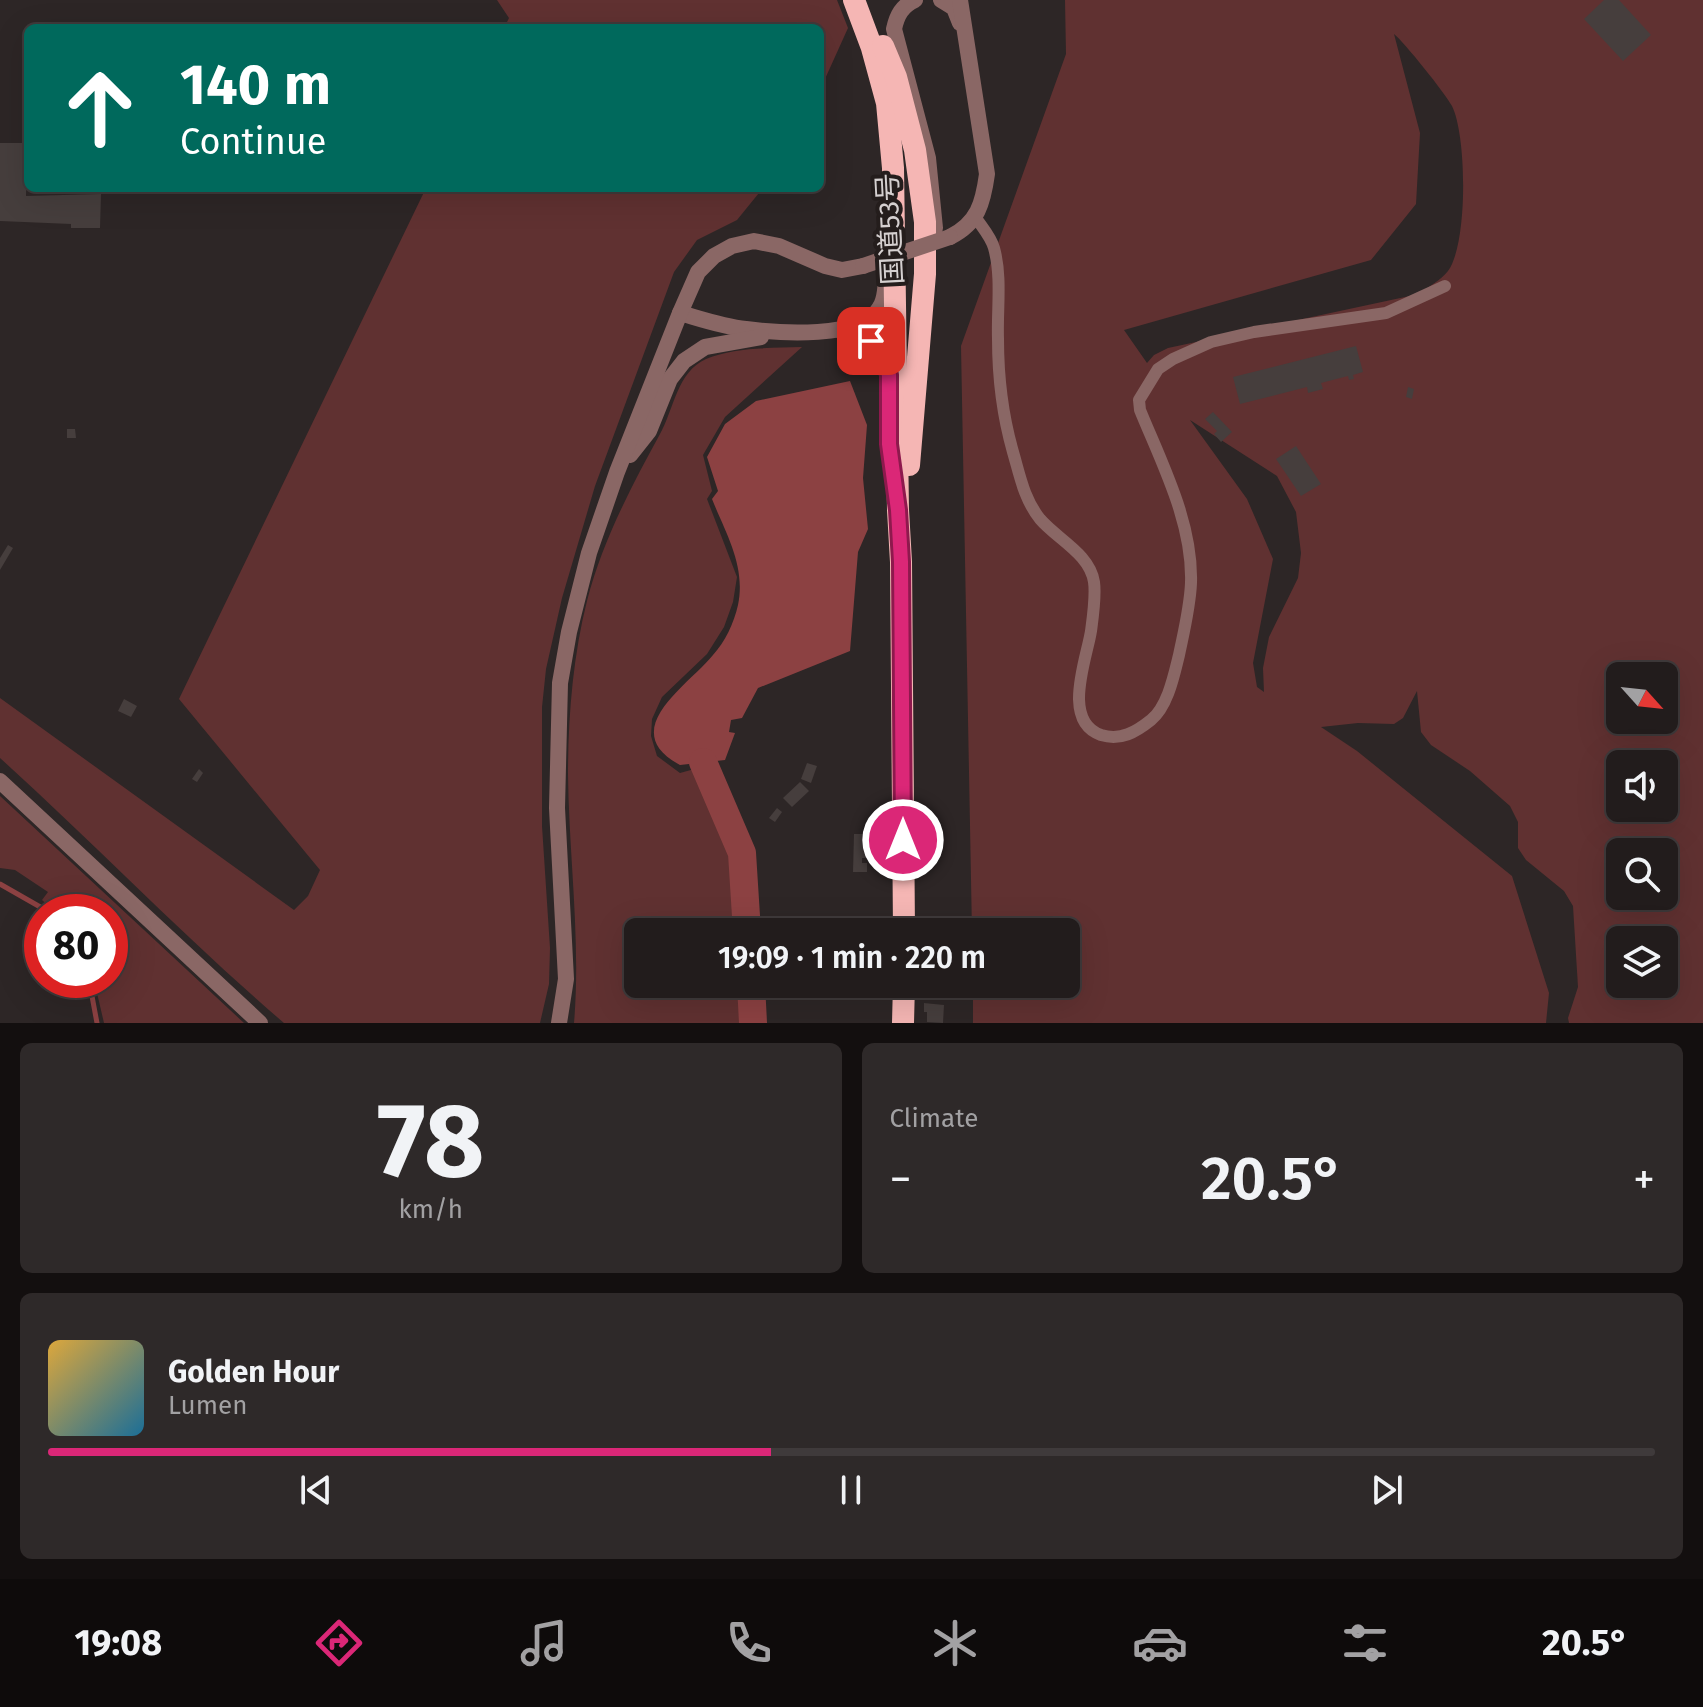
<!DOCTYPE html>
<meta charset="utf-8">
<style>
body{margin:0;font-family:"Fira Sans","Noto Sans JP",sans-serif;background:#2e2929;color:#f1f3f6;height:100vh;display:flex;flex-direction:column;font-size:30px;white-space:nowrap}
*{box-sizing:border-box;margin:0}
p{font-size:26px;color:#a2a1a3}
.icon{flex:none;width:44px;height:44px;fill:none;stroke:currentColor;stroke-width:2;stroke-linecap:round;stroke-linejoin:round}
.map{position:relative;height:1023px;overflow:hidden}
.side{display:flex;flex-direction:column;gap:20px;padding:20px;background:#130f0f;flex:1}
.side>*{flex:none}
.hud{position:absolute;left:24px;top:24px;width:800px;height:168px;border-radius:12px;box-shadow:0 8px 32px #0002,0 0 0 2px #3f3a3b;background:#00695c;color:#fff;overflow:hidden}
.needle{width:52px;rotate:117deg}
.controls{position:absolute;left:1606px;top:662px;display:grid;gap:16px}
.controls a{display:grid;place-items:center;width:72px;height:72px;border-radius:12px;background:#221c1c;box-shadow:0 8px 32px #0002,0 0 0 2px #3f3a3b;font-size:40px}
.speed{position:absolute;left:24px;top:894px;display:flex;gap:16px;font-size:40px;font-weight:700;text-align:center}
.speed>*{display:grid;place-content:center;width:104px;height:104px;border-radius:50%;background:#221c1c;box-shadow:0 8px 32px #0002,0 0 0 2px #3f3a3b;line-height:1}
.speed .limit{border:12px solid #d22;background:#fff;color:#111}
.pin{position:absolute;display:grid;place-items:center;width:68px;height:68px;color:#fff;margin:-34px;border-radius:16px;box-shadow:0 4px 12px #0006}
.me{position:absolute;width:88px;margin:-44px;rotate:0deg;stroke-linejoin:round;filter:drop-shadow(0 0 6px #0008)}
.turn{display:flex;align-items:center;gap:28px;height:168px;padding:0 24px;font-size:36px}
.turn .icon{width:104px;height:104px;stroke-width:2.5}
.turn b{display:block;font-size:56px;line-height:68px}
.big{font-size:60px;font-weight:600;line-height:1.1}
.side .widget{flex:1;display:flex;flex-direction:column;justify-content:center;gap:12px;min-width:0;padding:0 28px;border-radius:12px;background:#2e2929}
.side .dial{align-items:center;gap:0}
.dial b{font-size:104px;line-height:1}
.song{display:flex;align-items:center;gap:24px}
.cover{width:96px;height:96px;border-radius:12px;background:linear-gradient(135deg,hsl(40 70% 55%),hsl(200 70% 35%))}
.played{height:8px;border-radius:4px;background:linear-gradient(90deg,#db2777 45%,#3f3a3b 45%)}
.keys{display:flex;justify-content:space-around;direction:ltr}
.heat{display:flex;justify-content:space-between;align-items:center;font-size:44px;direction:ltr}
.side .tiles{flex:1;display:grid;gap:20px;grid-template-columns:1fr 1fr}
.widget:last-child{grid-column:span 2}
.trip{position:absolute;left:624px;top:918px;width:456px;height:80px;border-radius:12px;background:#221c1c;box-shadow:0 8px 32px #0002,0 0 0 2px #3f3a3b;font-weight:600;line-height:80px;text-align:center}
.dock{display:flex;height:128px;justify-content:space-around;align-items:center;background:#0e0b0b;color:#a2a1a3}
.dock .icon{width:56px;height:56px}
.dock .current{color:#db2777}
.dock b{font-size:36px;color:#f1f3f6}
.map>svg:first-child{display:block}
</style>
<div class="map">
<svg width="1703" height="1023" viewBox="0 0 1703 1023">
<rect width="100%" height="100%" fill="#2d2626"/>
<g fill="#603131" fill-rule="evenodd">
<polygon points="497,0 837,0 848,28 820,90 820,28 504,28 509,18"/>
<path d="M1065 0H1703V1023H1569L1568 1018 1578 987 1573 906 1564 891 1526 860 1518 848V822L1510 806 1470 771 1431 745 1421 732 1417 691 1403 718 1394 724 1358 723 1321 727 1357 751 1512 876 1549 993 1546 1023H973V984H1066V932H972L961 346 1066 54ZM1394 34C1404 42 1445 93 1452 106 1467 136 1468 244 1448 271 1441 280 1428 287 1419 294L1168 348 1154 355 1147 363 1124 330 1371 260 1416 204 1420 133ZM1190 420 1277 476 1296 512 1301 553 1298 578 1269 637 1263 668 1264 692 1257 687 1253 663 1273 559 1247 499ZM1620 676H1664V720H1620ZM1620 764H1664V808H1620ZM1620 852H1664V896H1620ZM1620 940H1664V984H1620Z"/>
<path d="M426 188H763L737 220 697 240 674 272 595 486 562 598 546 669 542 707V826L550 948 549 984 540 1023H284C186 939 96 845 0 758V698L294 910 308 896 320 870 179 699Z"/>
<path d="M802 347 725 417 703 455 712 491 707 499 737 577 733 602 724 627 707 654 662 697 652 719 651 736 657 756 680 773 698 768 736 857 739 932H638V984H742L744 1023H574C581 941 569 857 568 775 568 718 573 656 587 601 602 542 631 487 660 434 674 409 677 372 706 359 735 347 771 348 802 347Z"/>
<polygon points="0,796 244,1023 104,1023 94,980 110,980 110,912 56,912 42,900 48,892 15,870 0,868"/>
</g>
<path fill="#8c4142" d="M850 381 867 425 863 478 868 529 858 552 850 651 758 688 742 718 731 720 729 732 735 733 725 760 680 765C615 730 689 685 713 655 725 642 734 623 738 605 746 566 726 534 712 499L718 491 707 457 725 424 756 401Z"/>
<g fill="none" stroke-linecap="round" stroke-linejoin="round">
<g stroke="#8c4142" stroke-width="5">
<polyline points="0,884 49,912"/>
<polyline points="89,980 97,1023"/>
</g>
<g stroke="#8c4142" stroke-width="28">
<polyline points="703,762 742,853 747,932"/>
<polyline points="751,984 753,1023"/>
</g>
</g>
<g fill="#463e3d">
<polygon points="1604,0 1619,0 1651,35 1623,61 1584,19"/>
<polygon points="0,143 27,143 26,196 101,194 100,228 71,228 71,224 0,221"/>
<polygon points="1356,346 1363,372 1353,375 1354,379 1349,380 1348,376 1321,383 1323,389 1308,393 1307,387 1240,404 1233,377"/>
<polygon points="1408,387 1414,389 1412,399 1406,397"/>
<polygon points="1213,412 1232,432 1221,442 1214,434 1217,431 1205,419"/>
<polygon points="67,429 75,429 76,438 67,438"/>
<polygon points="1296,446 1321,484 1301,496 1276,459"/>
<polygon points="8,545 13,548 0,570 0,558"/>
<polygon points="124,699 137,706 131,717 118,711"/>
<polygon points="807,763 817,766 811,783 801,779"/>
<polygon points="199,769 203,773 197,782 192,779"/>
<polygon points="800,782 809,791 792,807 783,798"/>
<polygon points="777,808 782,812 775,822 769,818"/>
<polygon points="854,834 867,834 867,858 862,858 862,863 867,863 867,872 853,872"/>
<polygon points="924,1003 944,1005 943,1023 927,1022 927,1012 924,1012"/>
</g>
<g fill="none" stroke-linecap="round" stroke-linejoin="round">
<path stroke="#8a6765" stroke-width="12" d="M976 218C982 227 991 237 994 248 1002 277 997 309 998 339 998 376 1003 417 1013 452 1020 476 1024 499 1040 519 1057 539 1090 554 1094 582 1096 596 1093 616 1091 631 1087 658 1061 721 1101 735 1121 741 1136 732 1151 720 1168 706 1174 675 1179 655 1184 631 1190 607 1191 583 1193 523 1162 464 1140 410L1139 400 1158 369 1173 359 1211 342 1254 332 1386 313 1445 286"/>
<g stroke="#8a6765" stroke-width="16">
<path d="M915 0C902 6 897 15 894 29L928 158 935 228"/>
<polyline points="941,0 954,8 960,23"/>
<path d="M950 237C978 223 983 203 987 174L960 0"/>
<path d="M680 313C701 319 724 327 746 329 777 333 862 340 880 307 886 298 886 281 886 271"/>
<path d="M839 330C867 338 888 348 889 381"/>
<polyline points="630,455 649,431 670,379 684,361 705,347 761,337"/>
<polyline points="0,781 260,1023"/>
<polyline points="559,1023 566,979 557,808 560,683 569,632 589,553 617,472 680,313 698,272 714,256 732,246 754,241 779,246 825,266 842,270 863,266"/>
</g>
<g stroke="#f5b6b4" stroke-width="22">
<polyline points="854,0 872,48 887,103 893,168 898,510 901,562 904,932"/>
<polyline points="883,46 896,77 915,150 925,222 925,274 909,465"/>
<polyline points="903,1023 904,984"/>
</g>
<polyline stroke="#8a6765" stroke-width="16" points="863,266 950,237"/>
</g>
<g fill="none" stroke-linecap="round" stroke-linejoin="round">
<g stroke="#8e194d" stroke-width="20">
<polyline id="route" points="871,341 883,355 889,375 889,444 898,510 901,562 903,840"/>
</g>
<use href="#route" stroke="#db2777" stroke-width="14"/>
</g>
<g text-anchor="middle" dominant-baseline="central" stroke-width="8" stroke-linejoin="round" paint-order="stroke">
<g font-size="28" fill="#d5d0d0" stroke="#241d1c">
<text transform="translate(890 229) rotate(-93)">国道53号</text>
</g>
</g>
</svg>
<div class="controls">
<a><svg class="needle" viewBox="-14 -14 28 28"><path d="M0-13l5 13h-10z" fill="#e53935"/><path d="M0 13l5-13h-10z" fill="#a2a1a3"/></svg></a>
<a><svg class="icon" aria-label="sound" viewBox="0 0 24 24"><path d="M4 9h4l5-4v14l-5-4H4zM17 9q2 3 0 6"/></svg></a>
<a><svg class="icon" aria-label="search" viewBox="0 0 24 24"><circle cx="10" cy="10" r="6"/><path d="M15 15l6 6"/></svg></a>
<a><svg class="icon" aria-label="layers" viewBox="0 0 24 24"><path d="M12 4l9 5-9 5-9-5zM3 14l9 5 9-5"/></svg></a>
</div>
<div class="speed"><div class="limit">80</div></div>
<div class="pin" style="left:871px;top:341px;background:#d93025"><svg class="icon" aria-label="arrive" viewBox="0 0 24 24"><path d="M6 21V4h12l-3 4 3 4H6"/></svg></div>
<svg class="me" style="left:903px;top:840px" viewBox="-20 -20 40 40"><circle r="17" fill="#db2777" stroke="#fff" stroke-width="3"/><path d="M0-11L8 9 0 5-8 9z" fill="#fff"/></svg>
<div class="trip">19:09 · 1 min · 220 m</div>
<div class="hud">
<div class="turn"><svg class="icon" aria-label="ahead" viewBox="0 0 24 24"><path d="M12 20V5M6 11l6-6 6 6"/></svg><div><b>140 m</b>Continue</div></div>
</div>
</div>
<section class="side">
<div class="tiles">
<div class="widget dial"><b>78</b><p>km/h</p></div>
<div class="widget"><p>Climate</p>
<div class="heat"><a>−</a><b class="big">20.5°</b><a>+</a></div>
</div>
<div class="widget">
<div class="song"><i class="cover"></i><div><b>Golden Hour</b><p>Lumen</p></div></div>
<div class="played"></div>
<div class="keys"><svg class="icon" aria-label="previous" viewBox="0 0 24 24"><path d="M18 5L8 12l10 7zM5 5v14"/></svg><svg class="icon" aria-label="pause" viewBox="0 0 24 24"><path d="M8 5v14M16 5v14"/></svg><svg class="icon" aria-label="next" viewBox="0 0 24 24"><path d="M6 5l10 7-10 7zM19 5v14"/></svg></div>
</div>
</div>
</section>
<nav class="dock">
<b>19:08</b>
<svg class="icon current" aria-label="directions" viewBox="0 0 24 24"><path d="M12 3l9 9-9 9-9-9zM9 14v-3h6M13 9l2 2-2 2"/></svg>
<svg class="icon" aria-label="music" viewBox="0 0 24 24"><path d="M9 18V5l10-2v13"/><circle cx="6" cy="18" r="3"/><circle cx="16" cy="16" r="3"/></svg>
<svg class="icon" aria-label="phone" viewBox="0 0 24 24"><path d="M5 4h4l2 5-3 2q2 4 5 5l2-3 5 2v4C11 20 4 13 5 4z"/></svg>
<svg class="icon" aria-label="climate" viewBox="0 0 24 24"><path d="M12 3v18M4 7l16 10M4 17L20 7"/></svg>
<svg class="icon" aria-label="car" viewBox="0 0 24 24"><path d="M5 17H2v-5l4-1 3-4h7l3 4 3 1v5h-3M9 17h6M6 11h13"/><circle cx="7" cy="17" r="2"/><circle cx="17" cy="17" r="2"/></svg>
<svg class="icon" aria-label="filters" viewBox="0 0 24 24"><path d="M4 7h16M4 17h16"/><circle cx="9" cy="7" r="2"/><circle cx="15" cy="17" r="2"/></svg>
<b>20.5°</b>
</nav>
